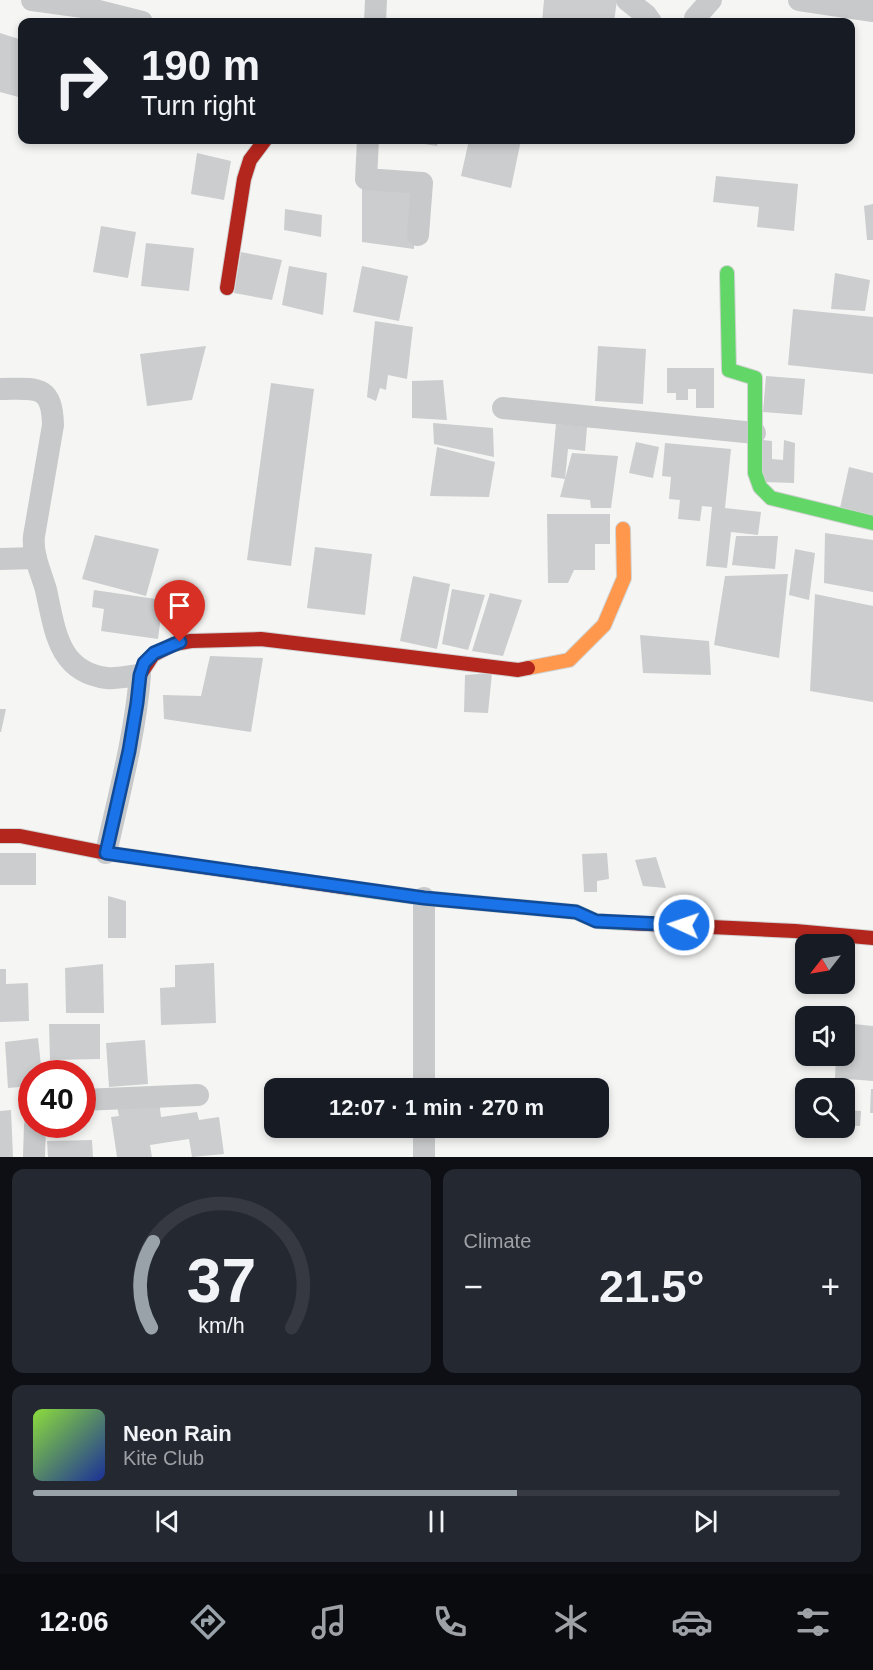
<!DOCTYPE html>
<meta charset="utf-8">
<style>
body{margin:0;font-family:Arial,sans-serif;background:#242831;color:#f1f3f6;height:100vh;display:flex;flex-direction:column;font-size:22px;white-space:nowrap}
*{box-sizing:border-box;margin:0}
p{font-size:20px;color:#9ea1a6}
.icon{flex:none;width:33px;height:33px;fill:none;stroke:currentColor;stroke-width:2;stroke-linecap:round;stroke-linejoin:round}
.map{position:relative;height:1157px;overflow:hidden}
.panel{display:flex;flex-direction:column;gap:12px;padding:12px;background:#0d0f14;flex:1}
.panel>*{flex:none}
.top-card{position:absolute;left:18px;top:18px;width:837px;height:126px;border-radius:12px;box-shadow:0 3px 9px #0003;background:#171b24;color:#f1f3f6;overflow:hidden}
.needle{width:39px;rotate:239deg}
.fabs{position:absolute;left:795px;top:934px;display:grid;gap:12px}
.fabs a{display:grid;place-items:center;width:60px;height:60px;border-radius:12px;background:#171b24;box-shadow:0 3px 9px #0003;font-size:30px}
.speed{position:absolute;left:18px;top:1060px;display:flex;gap:12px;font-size:30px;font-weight:700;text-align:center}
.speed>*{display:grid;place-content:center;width:78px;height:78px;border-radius:50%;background:#171b24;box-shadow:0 3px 9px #0003;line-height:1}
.speed .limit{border:9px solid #d22;background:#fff;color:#111}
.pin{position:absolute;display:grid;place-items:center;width:51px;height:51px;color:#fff;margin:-62px -26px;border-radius:50% 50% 50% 0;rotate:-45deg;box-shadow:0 0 6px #0007}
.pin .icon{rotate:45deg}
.me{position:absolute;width:66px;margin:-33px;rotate:273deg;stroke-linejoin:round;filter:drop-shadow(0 0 4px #0008)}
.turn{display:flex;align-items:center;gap:21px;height:126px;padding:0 24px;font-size:27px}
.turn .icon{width:78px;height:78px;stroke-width:2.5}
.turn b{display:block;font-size:42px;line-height:51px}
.big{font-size:45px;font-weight:700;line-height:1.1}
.panel .tile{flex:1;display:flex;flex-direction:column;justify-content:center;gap:9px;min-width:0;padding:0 21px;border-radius:12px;background:#242831}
.panel .dial{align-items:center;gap:0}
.dial svg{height:156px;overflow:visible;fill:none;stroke:#363941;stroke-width:7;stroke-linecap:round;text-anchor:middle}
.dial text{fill:#f1f3f6;stroke:none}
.song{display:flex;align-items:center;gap:18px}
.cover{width:72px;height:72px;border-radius:9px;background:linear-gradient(135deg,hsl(90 70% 55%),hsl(230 70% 35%))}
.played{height:6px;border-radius:3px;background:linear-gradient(90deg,#99a2a9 60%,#363941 60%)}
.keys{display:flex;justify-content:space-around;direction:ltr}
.heat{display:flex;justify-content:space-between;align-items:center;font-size:33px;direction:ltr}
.panel .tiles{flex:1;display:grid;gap:12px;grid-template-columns:1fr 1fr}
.tile:last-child{grid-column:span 2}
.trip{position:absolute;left:264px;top:1078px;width:345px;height:60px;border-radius:12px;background:#171b24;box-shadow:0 3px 9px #0003;font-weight:700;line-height:60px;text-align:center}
.dock{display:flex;height:96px;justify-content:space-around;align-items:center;background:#090b0e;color:#9ea1a6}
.dock .icon{width:42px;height:42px}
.dock .on{color:#99a2a9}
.dock b{font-size:27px;color:#f1f3f6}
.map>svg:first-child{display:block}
</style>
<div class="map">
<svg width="873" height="1157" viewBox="0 0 873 1157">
<rect width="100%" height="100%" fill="#f5f5f4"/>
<g fill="#cccdce">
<polygon points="544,0 617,0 614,22 542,22"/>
<polygon points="0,33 22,40 22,98 0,92"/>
<polygon points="399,140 438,140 437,146"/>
<polygon points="469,140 521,140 511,188 461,176"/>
<polygon points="197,153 231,161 224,200 191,194"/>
<polygon points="716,176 798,184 794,231 757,227 759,207 713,202"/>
<polygon points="362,186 415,187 414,249 362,242"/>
<polygon points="873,204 873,240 867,240 864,206"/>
<polygon points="285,209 322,215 321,237 284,230"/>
<polygon points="101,226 136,232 128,278 93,272"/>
<polygon points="146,243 194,248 189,291 141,286"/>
<polygon points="241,252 282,260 272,300 234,293"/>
<polygon points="289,266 327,273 323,315 282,305"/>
<polygon points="362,266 408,276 399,321 353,312"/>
<polygon points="835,273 870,280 865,311 831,309"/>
<polygon points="793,309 873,317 873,374 788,365"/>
<polygon points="375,321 413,327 407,379 388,375 386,390 380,388 376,401 367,397"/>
<polygon points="206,346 192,400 147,406 140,354"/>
<polygon points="598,346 646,349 643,404 595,401"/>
<polygon points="667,368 714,368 714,408 696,408 696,389 688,389 688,400 676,400 676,393 667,393"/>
<polygon points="766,376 805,379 802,415 763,412"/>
<polygon points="443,380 447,420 412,418 412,381"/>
<polygon points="271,383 314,389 291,566 247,560"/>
<polygon points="433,423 493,428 494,457 434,444"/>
<polygon points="556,424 587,427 585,451 568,449 565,479 551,477"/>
<polygon points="763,440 772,441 772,459 783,460 784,440 795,443 794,483 763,482"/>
<polygon points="636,442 659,447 653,478 629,473"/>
<polygon points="665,443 731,449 725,508 761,512 758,535 731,532 727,568 706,566 712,507 702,506 700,521 678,519 680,500 669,499 671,477 662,476"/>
<polygon points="437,447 495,462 489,497 430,496"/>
<polygon points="572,453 618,456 611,508 591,508 590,500 560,497"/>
<polygon points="849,467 873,473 873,516 840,508"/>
<polygon points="547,514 610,514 610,544 595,544 595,570 574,570 568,583 548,583"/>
<polygon points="825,533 873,540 873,592 824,583"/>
<polygon points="95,535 159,549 146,596 82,579"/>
<polygon points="736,536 778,536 775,569 732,565"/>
<polygon points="315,547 372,554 365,615 307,608"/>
<polygon points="795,549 815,553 809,600 789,595"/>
<polygon points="788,574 779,658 714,645 725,576"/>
<polygon points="413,576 450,584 437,649 400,641"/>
<polygon points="452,589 485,595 468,650 442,644"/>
<polygon points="94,590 163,600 158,639 101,631 104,609 92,607"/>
<polygon points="490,593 522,600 503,656 472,651"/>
<polygon points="815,594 873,606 873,702 810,691"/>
<polygon points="640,635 709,641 711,675 643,673"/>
<polygon points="210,656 263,658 251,732 164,719 163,695 201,696"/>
<polygon points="492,673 488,713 464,712 465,675"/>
<polygon points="0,709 6,709 1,732 0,732"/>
<rect x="0" y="853" width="36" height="32"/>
<polygon points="607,853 609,879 597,881 597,892 584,892 582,854"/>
<polygon points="656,857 666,888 643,886 635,860"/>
<polygon points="108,896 126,901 126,938 108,938"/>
<polygon points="214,963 216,1023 161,1025 160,988 175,987 175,965"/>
<polygon points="103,964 104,1013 66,1013 65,968"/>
<polygon points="0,969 6,969 6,984 28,983 29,1021 0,1022"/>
<polygon points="844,1023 873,1026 873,1081 835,1078 836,1056 844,1056"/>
<polygon points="49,1024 100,1024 100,1059 50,1060"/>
<polygon points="38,1038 42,1074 32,1074 32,1086 8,1088 5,1042"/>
<polygon points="145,1040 148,1084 109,1087 106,1043"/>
<polygon points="871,1089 873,1089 873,1113 870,1113"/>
<polygon points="159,1101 161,1117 197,1112 199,1120 219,1117 224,1154 192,1157 189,1139 150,1145 152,1157 117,1157 111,1117 119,1116 117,1107"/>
<polygon points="11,1110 13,1157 0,1157 0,1111"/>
<polygon points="844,1110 861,1111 860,1126 844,1125"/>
<polygon points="92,1140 93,1157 48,1157 47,1141"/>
</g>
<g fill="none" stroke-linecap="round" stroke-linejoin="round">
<g stroke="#d1d2d2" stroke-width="16">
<g id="fast">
<polyline points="727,273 729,370 755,378 755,473 760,487 771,498 873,523"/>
<polyline points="350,888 424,898 576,912 596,921 627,923"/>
</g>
</g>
<g stroke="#d1d2d2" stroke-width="16">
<polyline id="slow" points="528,668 569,660 604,625 624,578 623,529"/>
</g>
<g stroke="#d1d2d2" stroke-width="16">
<g id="jam">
<polyline points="227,288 244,179 250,160 265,140"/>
<polyline points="140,675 153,655 174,644 191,641 261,639 518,670 528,668"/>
<polyline points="0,836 20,836 106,853 350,888"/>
<polyline points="627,923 795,931 873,938"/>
</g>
</g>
<g stroke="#c8c9ca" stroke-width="22">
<polyline points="32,0 83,7 142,22"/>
<polyline points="627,0 646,15 651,22"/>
<polyline points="799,0 873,11"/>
<polyline points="375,22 376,0"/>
<polyline points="695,22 695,18 711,0"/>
<polyline points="368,140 366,179 422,183 418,235"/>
<path d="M0 389C35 389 52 383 53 425L34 536C32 555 41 572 46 590 55 630 58 672 107 678 117 679 129 676 140 675 135 736 119 794 106 853"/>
<polyline points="503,408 755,433"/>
<polyline points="0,559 36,558"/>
<polyline points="424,1089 424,898"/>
<polyline points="82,1100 198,1095"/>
<polyline points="34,1157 35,1125"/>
<polyline points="424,1157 424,1128"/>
</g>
<use href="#fast" stroke="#63d668" stroke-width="14"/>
<use href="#slow" stroke="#ff974d" stroke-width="14"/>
<use href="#jam" stroke="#b3261e" stroke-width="14"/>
</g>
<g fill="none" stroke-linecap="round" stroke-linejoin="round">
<g stroke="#114b97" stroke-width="15">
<polyline id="route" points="180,642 154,653 144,663 140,675 137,703 129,751 106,853 424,898 576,912 596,921 684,925"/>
</g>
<use href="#route" stroke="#1a73e8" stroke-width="10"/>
</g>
</svg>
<div class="fabs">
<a><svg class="needle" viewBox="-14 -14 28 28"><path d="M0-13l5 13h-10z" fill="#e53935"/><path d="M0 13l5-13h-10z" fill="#9ea1a6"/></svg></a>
<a><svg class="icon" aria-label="sound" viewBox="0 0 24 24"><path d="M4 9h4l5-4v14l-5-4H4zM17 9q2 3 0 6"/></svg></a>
<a><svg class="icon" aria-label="search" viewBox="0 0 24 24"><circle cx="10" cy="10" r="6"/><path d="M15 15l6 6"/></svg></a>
</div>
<div class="speed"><div class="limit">40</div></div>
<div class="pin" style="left:180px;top:642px;background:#d93025"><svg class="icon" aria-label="arrive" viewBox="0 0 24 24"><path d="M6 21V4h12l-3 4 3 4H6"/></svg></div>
<svg class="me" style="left:684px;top:925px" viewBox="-20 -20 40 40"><circle r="17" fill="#1a73e8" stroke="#fff" stroke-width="3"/><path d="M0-11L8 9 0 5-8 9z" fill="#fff"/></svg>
<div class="trip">12:07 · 1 min · 270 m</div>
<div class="top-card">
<div class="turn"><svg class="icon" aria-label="right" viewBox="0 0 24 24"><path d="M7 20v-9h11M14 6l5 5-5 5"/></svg><div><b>190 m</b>Turn right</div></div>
</div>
</div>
<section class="panel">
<div class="tiles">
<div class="tile dial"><svg viewBox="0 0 100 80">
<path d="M14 69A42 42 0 1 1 86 69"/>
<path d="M14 69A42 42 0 0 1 15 25" stroke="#99a2a9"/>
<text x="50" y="56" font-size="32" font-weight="700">37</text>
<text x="50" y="72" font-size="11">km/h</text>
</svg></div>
<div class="tile"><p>Climate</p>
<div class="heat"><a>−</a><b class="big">21.5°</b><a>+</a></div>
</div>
<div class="tile">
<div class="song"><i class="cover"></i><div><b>Neon Rain</b><p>Kite Club</p></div></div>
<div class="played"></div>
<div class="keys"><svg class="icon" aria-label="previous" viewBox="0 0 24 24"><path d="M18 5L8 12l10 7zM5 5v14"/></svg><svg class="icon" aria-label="pause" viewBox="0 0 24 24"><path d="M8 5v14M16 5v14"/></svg><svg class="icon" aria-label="next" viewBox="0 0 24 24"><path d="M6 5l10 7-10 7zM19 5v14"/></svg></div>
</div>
</div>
</section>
<nav class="dock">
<b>12:06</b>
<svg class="icon on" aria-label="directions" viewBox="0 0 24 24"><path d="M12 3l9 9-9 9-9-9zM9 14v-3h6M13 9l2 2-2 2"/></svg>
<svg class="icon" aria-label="music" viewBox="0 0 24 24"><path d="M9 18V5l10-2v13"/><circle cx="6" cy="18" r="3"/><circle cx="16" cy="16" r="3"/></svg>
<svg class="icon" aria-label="phone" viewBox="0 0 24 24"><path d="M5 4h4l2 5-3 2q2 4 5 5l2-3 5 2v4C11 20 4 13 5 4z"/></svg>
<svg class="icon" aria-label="climate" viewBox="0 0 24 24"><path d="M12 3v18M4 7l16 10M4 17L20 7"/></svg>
<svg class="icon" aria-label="car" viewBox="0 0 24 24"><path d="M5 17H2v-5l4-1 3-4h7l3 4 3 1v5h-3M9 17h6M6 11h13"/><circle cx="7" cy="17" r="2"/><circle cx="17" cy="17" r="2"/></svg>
<svg class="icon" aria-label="filters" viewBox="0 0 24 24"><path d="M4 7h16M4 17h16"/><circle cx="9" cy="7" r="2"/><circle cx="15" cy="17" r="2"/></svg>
</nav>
